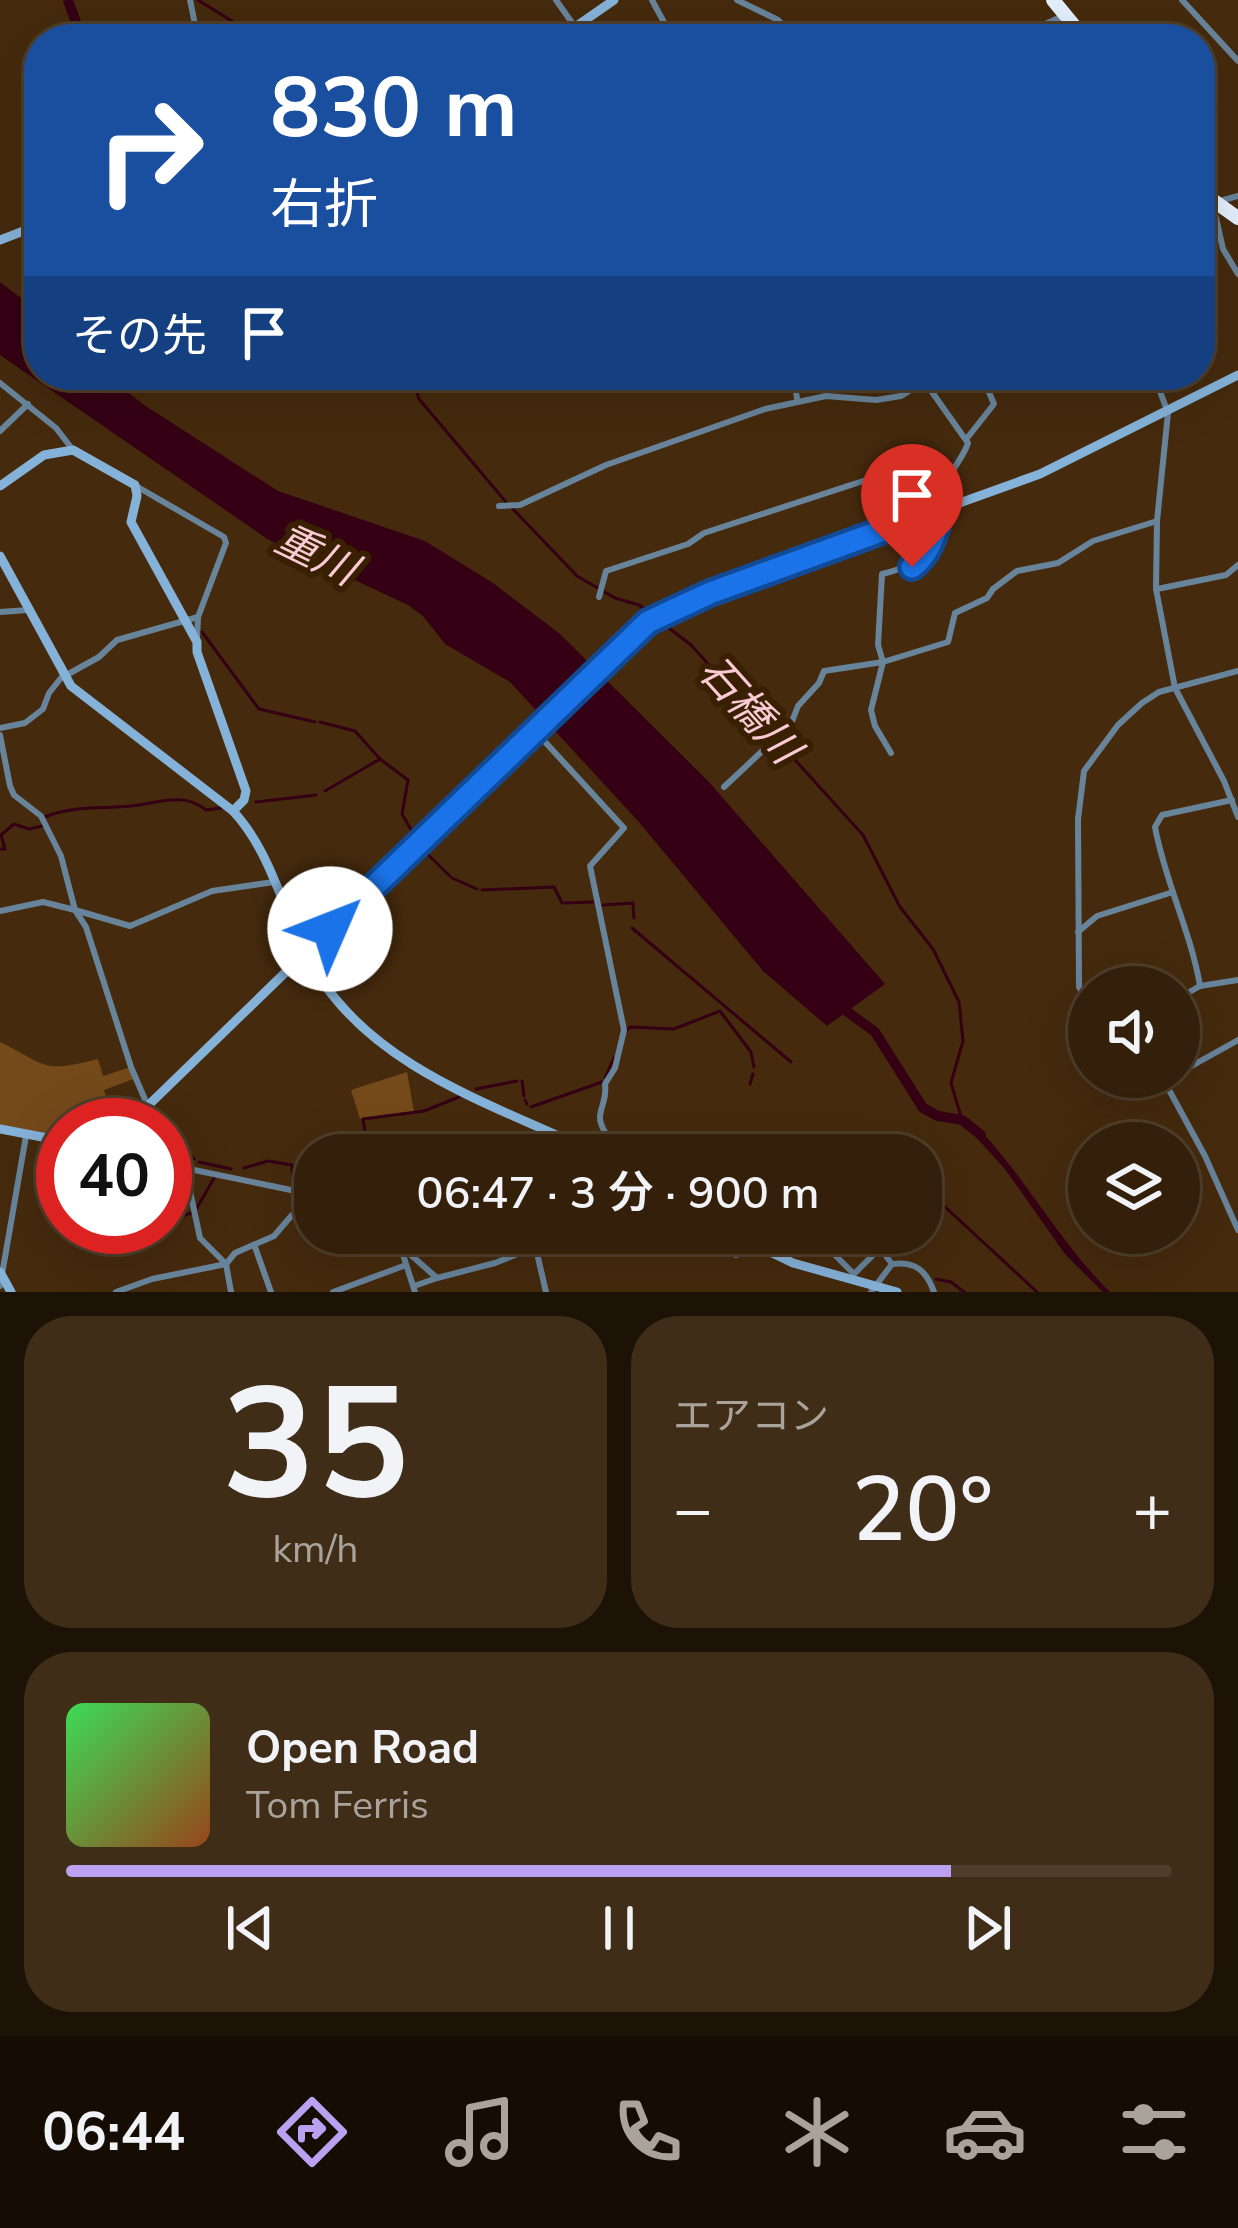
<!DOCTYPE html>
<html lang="ja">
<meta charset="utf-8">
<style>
body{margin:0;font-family:"Nunito Sans","Noto Sans JP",sans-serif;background:#3f2d18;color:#f1f3f6;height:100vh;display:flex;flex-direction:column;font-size:45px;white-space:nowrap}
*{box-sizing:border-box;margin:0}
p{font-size:39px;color:#a9a39c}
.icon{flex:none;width:66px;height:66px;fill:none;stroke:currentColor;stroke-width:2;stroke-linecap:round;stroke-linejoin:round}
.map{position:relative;height:1292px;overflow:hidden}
.sheet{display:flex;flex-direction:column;gap:24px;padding:24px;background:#1d1206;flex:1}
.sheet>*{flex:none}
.banner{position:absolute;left:24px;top:24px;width:1191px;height:366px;border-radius:48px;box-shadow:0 12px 48px #0002,0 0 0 3px #4e3e2b;background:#1a4fa0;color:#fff;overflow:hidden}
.buttons{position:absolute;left:1068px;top:966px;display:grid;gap:24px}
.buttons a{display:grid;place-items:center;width:132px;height:132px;border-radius:50%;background:#34200a;box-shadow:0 12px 48px #0002,0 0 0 3px #4e3e2b;font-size:60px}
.speed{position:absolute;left:36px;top:1098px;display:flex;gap:24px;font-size:60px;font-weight:700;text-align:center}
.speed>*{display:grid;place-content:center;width:156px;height:156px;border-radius:50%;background:#34200a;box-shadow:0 12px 48px #0002,0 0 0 3px #4e3e2b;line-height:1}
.speed .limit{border:18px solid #d22;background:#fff;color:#111}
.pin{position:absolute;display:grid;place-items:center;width:102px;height:102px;color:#fff;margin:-123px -51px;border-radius:50% 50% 50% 0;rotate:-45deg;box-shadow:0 0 12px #0007}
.pin .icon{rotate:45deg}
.me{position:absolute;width:132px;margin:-66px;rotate:46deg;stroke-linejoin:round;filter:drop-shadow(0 0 9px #0008)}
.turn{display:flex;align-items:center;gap:42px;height:252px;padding:0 48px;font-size:54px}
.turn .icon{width:156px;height:156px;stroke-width:2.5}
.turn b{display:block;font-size:84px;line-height:102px}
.then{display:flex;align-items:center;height:114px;padding:0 48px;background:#0003;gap:24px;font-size:45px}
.big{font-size:90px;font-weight:600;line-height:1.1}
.sheet .tile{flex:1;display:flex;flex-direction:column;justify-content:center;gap:18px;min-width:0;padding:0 42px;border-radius:48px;background:#3f2d18}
.sheet .dial{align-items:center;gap:0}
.dial b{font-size:156px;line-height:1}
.song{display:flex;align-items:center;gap:36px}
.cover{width:144px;height:144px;border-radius:18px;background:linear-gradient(135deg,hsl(130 70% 55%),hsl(20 70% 35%))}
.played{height:12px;border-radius:6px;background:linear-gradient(90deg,#bca0f2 80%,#4e3e2b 80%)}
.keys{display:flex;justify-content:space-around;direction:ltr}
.heat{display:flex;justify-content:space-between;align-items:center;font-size:66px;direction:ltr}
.sheet .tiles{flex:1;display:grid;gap:24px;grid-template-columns:1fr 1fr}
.tile:last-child{grid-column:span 2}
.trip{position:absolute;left:294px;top:1134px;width:648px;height:120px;border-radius:48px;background:#34200a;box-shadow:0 12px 48px #0002,0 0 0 3px #4e3e2b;font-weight:600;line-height:120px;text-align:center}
.tab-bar{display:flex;height:192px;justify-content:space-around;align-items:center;background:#150d04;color:#a9a39c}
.tab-bar .icon{width:84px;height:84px}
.tab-bar .current{color:#bca0f2}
.tab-bar b{font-size:54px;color:#f1f3f6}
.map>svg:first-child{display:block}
</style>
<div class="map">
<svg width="1238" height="1292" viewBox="0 0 1238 1292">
<rect width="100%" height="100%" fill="#452a0d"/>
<g fill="#754a1b">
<path d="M0 1042C48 1065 40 1074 98 1059L103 1076 131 1067 136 1078 104 1090 107 1099 78 1110 74 1125H63V1141L0 1129Z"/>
<polygon points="407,1072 414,1112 360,1119 351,1090"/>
</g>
<g fill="#350014">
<polygon points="0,282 39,312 39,375 106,375 144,405 278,491 425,541 493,583 560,634 709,782 885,984 827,1026 763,971 638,821 510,682 445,644 423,616 408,605 269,540 0,355"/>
<path d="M968 1118C1023 1171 1056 1239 1110 1292H1103L1065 1254 1005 1169 974 1135Z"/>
</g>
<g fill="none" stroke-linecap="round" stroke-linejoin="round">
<g stroke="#350014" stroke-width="3">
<polyline points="198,0 261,39"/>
<polyline points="412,375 419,399 506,502"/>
<polyline points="513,509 577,576 615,598 639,605 691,645 863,835 900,907 933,949 959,1002 963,1041 951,1083 962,1120"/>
<polyline points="202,632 259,709 315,722"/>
<polyline points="320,722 355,731 380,759"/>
<polyline points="325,791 380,759 408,780 402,814 417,840"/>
<polyline points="256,802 316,795"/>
<path d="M44 817C77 805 98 809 131 806 156 804 183 791 206 810L221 808"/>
<polyline points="421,848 452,878 477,889"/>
<polyline points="0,849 5,849 1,835 14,824 29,829 42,826"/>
<polyline points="482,890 554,887 562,903"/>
<polyline points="565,903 593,902"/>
<polyline points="603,905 633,903 634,918"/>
<polyline points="632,928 791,1062"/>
<polyline points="627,1030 630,1027 674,1029 720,1011 751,1052 754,1067"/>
<polyline points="605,1078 614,1058"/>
<polyline points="522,1081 524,1096"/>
<polyline points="750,1084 753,1074"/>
<polyline points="476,1089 517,1081"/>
<polyline points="525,1100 527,1104"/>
<polyline points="531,1107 602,1082"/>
<polyline points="365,1131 363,1119 424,1111 459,1097"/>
<polyline points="171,1139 194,1159"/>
<polyline points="366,1146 370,1155"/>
<polyline points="199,1162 231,1169"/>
<polyline points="244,1168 268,1161 292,1165 293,1183 306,1186"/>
<polyline points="942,1204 1037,1292"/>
<polyline points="197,1208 214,1178"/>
<polyline points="174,1218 192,1213"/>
<polyline points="936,1279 951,1282 964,1292"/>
</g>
<g stroke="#350014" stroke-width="10">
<polyline points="68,0 82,39"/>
<polyline points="837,1004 875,1032 923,1108 938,1116 962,1120 981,1135"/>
</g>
<g stroke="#68849b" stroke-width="6">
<polyline points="190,0 198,39"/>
<polyline points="556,0 575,27"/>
<polyline points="652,0 673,39"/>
<polyline points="737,0 778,20 796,39"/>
<polyline points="1182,0 1238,61"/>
<polyline points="1012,39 1063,16"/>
<polyline points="1220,201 1238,196"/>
<polyline points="1213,205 1223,249 1238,274"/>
<polyline points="794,375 797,399"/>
<polyline points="1154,375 1168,413 1157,521 1156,589 1175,688 1224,781 1238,817"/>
<polyline points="0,383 56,428 73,450"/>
<polyline points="0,431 28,404"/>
<polyline points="968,437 994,404 988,390 991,375"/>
<polyline points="136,486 224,537 226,543 198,617 197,638"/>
<polyline points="499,506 520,505 606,465 765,409 826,396 876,400 901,396 924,382"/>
<polyline points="1157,589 1226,575 1238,565"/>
<polyline points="599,597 606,571 688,544 704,533 906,467 940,462 952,470"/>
<polyline points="0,612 28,610"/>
<polyline points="0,728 25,723 43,709 49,693 61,678 99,657 117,640 198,617"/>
<path d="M535 731 624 828 590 866 624 1030 615 1068 605 1084C607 1099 602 1102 600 1116 599 1129 615 1145 620 1155"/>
<polyline points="0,735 10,786 14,795 41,816 61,856 75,910 130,926 212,891 274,882"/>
<path d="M891 753 875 726 871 710 883 662 878 645 882 574C942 560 934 535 947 484 951 468 963 459 968 443L920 375"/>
<polyline points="724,787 791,724 798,706 819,683 824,671 883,662 948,642 955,613 987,598 993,589 1017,571 1058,563 1093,541 1157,521"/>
<polyline points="0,911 43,902 75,910 86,927 131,1067 156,1125"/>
<polyline points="1078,932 1097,916 1173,892"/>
<path d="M1200 986C1191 932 1165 882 1155 827L1162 815 1232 800"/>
<polyline points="1179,998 1200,986 1238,980"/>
<polyline points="1089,1003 1079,987 1078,819 1084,771 1118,725 1142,703 1159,692 1238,671"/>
<polyline points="1179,1073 1238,1040"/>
<polyline points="1162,1077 1205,1156 1238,1230"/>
<polyline points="165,1136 185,1168 200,1238 226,1264 231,1292"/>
<polyline points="165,1164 315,1195"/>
<polyline points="921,1208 935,1194"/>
<polyline points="386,1233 437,1278 495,1263 537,1246"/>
<polyline points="396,1233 415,1292"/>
<polyline points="543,1233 533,1236 546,1292"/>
<polyline points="813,1233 854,1274 895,1233"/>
<polyline points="255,1247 271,1292"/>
<polyline points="764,1247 793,1233"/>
<polyline points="736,1255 754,1247"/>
<path d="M892 1264C915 1261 926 1270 934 1292"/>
<polyline points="0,1286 26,1136"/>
<polyline points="414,1286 437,1278"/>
<polyline points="116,1292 152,1279 226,1264 235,1253 274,1236 292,1215 315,1201"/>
<polyline points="333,1292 406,1265"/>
<polyline points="871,1292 892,1264 880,1248"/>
</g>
<g stroke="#85b2d8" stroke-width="9">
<polyline points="558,39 614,0"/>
<polyline points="0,240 39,225"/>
<path d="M0 486 44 455 73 450 135 485 137 496 131 522 197 642V652L246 791 244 800 233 811C275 856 284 921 317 973 378 1072 500 1106 599 1155"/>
<polyline points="0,556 71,686 233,811"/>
<polyline points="128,1125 648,621 748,579 1040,474 1238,375"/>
<polyline points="0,1129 63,1141"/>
<polyline points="731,1233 793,1263 897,1292"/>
<polyline points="0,1272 11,1292"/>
</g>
<g stroke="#e3f0fc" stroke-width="14">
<polyline points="1053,0 1085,39"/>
<polyline points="1200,191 1238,218"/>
</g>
</g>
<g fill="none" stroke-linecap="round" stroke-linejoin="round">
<g stroke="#114b97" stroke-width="30">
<path id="route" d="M330 929 648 622 710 593 942 509C935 532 931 552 912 567"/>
</g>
<use href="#route" stroke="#1a73e8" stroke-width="21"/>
</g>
<g text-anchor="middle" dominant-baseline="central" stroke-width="12" stroke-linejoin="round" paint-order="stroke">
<g font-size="42" font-style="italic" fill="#fbcbd5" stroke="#3a2003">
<text transform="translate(316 555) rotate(26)">重川</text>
<text transform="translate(749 710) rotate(48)">石橋川</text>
</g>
</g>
</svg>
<div class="buttons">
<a><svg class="icon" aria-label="sound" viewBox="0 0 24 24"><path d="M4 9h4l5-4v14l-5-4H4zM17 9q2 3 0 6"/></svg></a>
<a><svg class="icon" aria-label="layers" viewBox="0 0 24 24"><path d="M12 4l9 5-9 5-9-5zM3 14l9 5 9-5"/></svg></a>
</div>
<div class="speed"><div class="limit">40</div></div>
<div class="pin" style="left:912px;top:567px;background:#d93025"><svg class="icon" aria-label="arrive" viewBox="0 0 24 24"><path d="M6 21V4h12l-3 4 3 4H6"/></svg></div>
<svg class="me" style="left:330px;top:929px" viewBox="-20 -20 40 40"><circle r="19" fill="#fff"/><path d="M0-13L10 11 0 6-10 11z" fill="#1a73e8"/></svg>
<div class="trip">06:47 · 3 分 · 900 m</div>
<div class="banner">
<div class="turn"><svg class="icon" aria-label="right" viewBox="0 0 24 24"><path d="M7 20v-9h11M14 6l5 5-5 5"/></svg><div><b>830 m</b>右折</div></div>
<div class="then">その先<svg class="icon" aria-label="arrive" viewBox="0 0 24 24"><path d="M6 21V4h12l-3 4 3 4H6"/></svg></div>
</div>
</div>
<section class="sheet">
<div class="tiles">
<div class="tile dial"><b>35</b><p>km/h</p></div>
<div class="tile"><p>エアコン</p>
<div class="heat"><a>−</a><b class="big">20°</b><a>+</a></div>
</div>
<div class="tile">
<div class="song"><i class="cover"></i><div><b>Open Road</b><p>Tom Ferris</p></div></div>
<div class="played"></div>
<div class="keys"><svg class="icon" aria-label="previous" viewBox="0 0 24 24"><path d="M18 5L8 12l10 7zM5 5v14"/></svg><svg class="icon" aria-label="pause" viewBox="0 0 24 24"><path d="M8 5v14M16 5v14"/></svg><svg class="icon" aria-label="next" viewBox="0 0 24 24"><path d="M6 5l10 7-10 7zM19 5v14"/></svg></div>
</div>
</div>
</section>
<nav class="tab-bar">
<b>06:44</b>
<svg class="icon current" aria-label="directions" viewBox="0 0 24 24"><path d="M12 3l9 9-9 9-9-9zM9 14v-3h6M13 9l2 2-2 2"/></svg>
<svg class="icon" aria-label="music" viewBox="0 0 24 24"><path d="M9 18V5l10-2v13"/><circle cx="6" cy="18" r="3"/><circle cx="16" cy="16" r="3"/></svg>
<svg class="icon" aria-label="phone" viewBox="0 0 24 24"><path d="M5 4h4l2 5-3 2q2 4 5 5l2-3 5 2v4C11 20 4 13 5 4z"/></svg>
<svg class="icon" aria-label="climate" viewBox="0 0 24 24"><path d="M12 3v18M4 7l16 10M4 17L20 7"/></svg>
<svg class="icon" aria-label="car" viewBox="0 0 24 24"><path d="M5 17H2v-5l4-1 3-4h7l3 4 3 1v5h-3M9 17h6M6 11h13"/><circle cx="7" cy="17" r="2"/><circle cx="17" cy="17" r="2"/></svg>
<svg class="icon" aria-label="filters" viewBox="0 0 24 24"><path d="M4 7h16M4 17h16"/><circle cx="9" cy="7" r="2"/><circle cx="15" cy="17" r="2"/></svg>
</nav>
